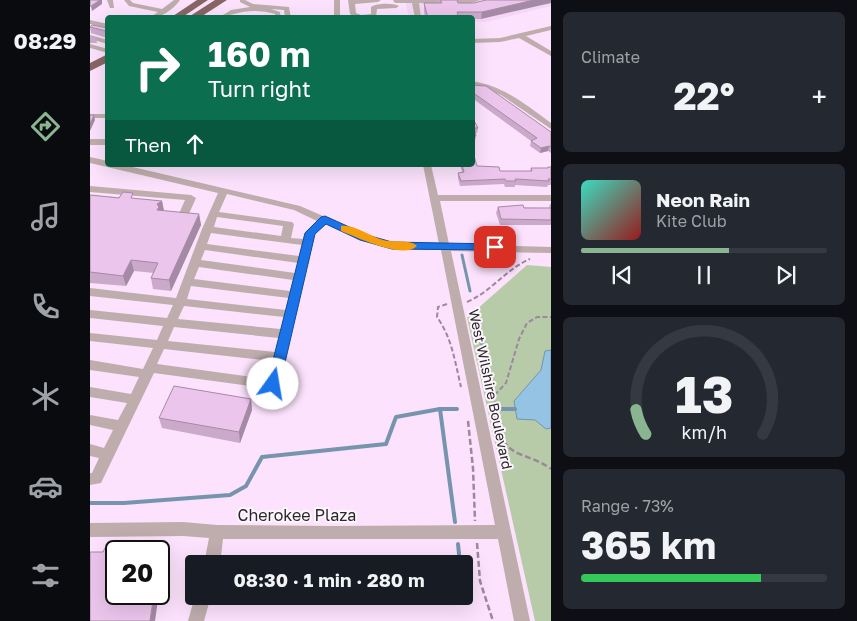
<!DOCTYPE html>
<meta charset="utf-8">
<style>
body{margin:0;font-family:"Golos Text",sans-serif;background:#242831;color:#f1f3f6;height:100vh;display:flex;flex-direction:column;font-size:19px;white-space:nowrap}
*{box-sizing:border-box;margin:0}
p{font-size:16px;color:#9ea1a6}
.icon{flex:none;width:28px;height:28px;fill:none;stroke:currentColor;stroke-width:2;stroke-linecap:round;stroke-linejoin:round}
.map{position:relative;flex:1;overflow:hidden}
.details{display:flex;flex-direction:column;gap:12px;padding:12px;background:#0d0f14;width:306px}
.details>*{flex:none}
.top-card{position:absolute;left:15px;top:15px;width:370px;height:152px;border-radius:5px;box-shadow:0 5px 20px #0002;background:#0b6e4f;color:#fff;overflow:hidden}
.speed{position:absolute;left:15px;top:540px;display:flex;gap:10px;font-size:25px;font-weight:700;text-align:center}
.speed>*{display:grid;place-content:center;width:65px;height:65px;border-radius:50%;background:#171b24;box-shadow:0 5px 20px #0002;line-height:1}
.speed .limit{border:2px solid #111;border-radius:8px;background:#fff;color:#111}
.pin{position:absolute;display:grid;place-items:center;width:42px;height:42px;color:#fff;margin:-21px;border-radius:10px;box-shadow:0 2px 8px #0006}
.me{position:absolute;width:55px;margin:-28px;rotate:13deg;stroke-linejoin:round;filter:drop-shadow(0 0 4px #0008)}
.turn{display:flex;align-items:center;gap:18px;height:105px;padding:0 20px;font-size:22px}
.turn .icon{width:65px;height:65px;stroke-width:2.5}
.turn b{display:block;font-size:35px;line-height:42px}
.then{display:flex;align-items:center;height:48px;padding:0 20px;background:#0003;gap:10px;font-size:19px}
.big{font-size:38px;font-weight:700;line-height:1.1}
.details .tile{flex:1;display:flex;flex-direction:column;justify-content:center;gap:8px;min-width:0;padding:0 18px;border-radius:8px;background:#242831}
.details .dial{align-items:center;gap:0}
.dial svg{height:130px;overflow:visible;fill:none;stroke:#363941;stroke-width:7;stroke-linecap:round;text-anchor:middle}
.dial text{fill:#f1f3f6;stroke:none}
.song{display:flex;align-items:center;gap:15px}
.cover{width:60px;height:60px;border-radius:8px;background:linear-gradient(135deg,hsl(170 70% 55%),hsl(0 70% 35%))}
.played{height:5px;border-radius:2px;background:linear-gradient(90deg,#89b591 60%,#363941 60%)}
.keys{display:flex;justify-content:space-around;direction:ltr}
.heat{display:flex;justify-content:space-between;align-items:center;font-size:28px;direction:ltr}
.charge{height:8px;border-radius:4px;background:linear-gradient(90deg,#34c759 73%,#363941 0)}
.trip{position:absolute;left:95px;top:555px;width:288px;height:50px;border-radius:5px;background:#171b24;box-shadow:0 5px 20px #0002;font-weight:700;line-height:50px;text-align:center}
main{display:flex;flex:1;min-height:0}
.menu{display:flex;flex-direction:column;width:90px;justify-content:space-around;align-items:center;background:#090b0e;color:#9ea1a6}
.menu .icon{width:35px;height:35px}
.menu .selected{color:#89b591}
.menu b{font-size:22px;color:#f1f3f6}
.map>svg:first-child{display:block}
</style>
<main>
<nav class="menu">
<b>08:29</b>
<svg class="icon selected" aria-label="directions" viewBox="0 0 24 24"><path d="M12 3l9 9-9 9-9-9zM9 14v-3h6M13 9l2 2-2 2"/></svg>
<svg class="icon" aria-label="music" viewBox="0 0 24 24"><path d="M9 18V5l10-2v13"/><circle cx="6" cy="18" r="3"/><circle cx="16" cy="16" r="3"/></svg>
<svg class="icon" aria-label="phone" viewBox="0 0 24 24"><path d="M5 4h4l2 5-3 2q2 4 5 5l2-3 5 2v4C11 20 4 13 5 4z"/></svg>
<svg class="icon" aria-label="climate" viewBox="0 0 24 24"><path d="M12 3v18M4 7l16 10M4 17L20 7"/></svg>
<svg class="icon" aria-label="car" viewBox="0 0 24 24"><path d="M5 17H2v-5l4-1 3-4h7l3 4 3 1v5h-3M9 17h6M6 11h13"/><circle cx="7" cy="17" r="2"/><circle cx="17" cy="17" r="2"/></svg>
<svg class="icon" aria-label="filters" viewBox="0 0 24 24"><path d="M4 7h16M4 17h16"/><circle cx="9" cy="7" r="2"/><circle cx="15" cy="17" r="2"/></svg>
</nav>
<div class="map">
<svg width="461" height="621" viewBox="0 0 461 621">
<rect width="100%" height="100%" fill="#fce2fc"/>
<polygon fill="#f6d6f6" points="315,0 458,0 461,1 461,6 396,22 383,22 382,18 319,17"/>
<polygon fill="#b8cba9" points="437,265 461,267 461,621 445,621 377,318"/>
<polygon fill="#94c3e4" stroke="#7694ae" points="461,350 461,428 456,429 445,420 427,419 424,401 451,370 455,351"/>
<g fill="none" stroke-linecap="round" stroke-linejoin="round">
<g stroke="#7694ae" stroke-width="3">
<polyline points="372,255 380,291"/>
<polyline points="384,310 403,392"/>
<polyline points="405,403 407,408"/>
</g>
<g stroke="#7694ae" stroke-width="4">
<polyline points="406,407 407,409 425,409"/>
<polyline points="0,503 34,503 140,495 156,486 172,457 296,444 306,417 350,409"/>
<polyline points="365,522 350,409 367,409"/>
<polyline points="368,544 370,564"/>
<polyline points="371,596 372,600"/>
</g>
<g stroke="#9b889b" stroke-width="2" stroke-dasharray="5 2.5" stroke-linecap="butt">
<path d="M377 302C401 292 416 269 440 259"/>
<path d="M357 304 348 307 347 317C362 338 365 362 371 387"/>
<polyline points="402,408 400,400 416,383 429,339 437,323 447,317 461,317"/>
</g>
<g stroke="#9b889b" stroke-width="2.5" stroke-dasharray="6 3" stroke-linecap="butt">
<path d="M402 407C406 428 410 447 432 455 442 459 452 462 461 469"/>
<polyline points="378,421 383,468 385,521"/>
<polyline points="387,543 390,581 403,621"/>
</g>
<g fill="#beadac" fill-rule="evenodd">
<polygon points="17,0 23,0 24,8 20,8"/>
<path d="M34 0H40L43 3 72 9 84 0H90C83 10 71 18 59 18L68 12 39 6Z"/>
<path d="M150 0H155L163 4 199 7 201 18H195L194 10 181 9 190 12 191 18H185V14C172 10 157 10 144 14 138 15 134 18 128 18L141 10 160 7 150 2Z"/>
<rect x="244" y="0" width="6" height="18"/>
<path d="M258 0H291L288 2 265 4 266 13 271 15 281 14V7C287 3 303 3 309 6L306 8 287 9 286 17 266 18 260 14Z"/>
<polygon points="303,0 390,0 379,4 329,3 331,18 325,18 322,3 305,3"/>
<polygon points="0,20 18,24 18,28 0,24"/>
<polygon points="461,26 461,30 436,36 461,51 461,56 429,38 410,42 382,43 382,39 410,38"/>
<polygon points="0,35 18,40 18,44 0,39"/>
<polygon points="0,44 18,49 18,53 0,48"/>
<path d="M382 81C414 86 436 105 461 123V129L411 95 392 87 382 85Z"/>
<rect x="0" y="114" width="18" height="4"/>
<rect x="0" y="139" width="18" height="6"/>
<path d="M0 157 18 161V165H34L210 206 277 235 303 243 349 244 333 165H341L348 195H461V201H350L359 244 461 247V253L361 251 440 621H424L408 539H133L130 564H114L119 538 93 536 0 537V523L93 522 127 525 242 526 405 525 351 250 302 249 269 239 235 224 225 234 187 387 183 389 64 373 11 483 0 485V473H2L9 458 0 456V444L14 448 23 430 0 425V415L28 420 37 403 0 397V387L41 394 49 377 0 370V360L53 369 63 348 0 341V333L67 340 73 326 0 318V310L77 318 83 305 0 296V288L86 298 112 229 128 193 0 163ZM137 194 204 210 227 221 216 231 213 239 201 238 204 224 202 222 129 212ZM127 217 193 226 191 236 124 227ZM121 233 212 245 209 256 117 244ZM115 250 208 263 205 273 111 260ZM109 267 203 280 200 291 104 279ZM101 286 199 298 196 310 97 299ZM94 306 194 317 191 329 88 319ZM84 327 189 338 185 352 78 341ZM74 349 183 361 178 379 67 364Z"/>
<polygon points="0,186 101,195 106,198 98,216 93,219 88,216 95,200 0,192"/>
<polygon points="105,596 121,596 114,621 98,621"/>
</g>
<g fill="#876564" fill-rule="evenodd">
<polygon points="107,0 118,0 91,18 80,18"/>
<polygon points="125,0 137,0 109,18 100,16"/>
<polygon points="18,54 18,62 0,71 0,63"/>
</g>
</g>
<g fill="#cba9cb">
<polygon points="348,0 367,0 368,3 384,3 396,0 391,19 382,19 382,18 335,18 334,11 334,3 348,3"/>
<polygon points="0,26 18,28 18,37 17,38 1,33"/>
<polygon points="0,36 6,38 7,43 0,43"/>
<polygon points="382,85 461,132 461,153 458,151 450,153 440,146 441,141 382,98"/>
<polygon points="382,117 388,128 387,133 385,133 386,136 385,141 383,141 382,148"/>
<polygon points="370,165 382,165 410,171 440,171 441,168 457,168 458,167 461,167 461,185 458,185 457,187 425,185 425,187 415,187 414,184 370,186 368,178 368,173 372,172"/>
<polygon points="0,195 72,201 74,211 109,214 111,225 81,291 63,289 61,278 64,273 44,271 36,286 0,283"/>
<polygon points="460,204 461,204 461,225 410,225 406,213 408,207 459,208"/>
<polygon points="161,399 162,410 150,443 72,428 69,418"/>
</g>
<g fill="#a58aa5">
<polygon points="10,0 12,0 12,4 2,11 1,6"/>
<polygon points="444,0 461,0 461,3 391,19 392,12"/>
<polygon points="18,29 18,37 17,38 16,31"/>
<polygon points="4,115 5,120 0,131 0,124"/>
<polygon points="459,146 458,151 450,153 451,148"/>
<polygon points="72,201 74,211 67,210 67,204"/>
<polygon points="109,214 111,225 81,291 79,280"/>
<polygon points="41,260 44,271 36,286 33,276"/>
<polygon points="161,399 162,410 150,443 149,432"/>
<polygon points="71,548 74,558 65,621 60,621 64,594 69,594 69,563"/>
</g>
<g fill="#ecc5ec" stroke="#a58aa5">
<polygon points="0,0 10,0 1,6 0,6"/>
<polygon points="350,0 367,0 368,3 384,3 396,0 444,0 392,12 367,12 369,18 338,18 334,3 352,3"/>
<polygon points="2,25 18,28 18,29 16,31 0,27"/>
<polygon points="382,85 396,86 461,132 461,147 459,146 451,148 441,141 447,138 382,92"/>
<polygon points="0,115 4,115 0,124"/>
<polygon points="382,117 388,128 384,128 386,136 382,136"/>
<polygon points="382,149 387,166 409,167 410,171 442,171 441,168 458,168 458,167 461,167 461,179 458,179 459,181 425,179 426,181 416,181 415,179 371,181 368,173 374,172 372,165 382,165"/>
<polygon points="33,192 43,193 41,198 72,201 67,204 69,207 67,210 109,214 79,280 61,278 68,263 41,260 33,276 0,272 0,195 29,198"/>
<polygon points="433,205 434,208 461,208 461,220 411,219 408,207"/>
<polygon points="84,386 161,399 149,432 69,418"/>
<polygon points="15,548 71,548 69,563 69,551 26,551 26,594 64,594 60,621 0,621 0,552 13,552"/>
</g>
<polygon fill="#1a73e8" stroke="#114b97" points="235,216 277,235 302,242 405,244 410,247 405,250 302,249 270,240 236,224 225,234 190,384 188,387 179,387 177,384 215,233 231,217"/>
<path fill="#f59e0b" d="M251 226C264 224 281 237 293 240 303 243 320 239 327 246 313 260 267 237 251 231Z"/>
<g text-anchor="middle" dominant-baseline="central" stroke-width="4" stroke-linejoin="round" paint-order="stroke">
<g font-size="14" fill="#2f252f" stroke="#fcf7fc">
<text transform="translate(401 389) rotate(78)">West Wilshire Boulevard</text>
</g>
<g font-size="16" fill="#2f252f" stroke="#fcf7fc">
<text x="207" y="515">Cherokee Plaza</text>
</g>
</g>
</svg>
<div class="speed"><div class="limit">20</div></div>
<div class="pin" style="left:405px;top:247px;background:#d93025"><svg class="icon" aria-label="arrive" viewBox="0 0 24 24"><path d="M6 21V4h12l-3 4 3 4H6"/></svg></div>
<svg class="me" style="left:183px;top:384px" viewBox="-20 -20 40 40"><circle r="19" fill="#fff"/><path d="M0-13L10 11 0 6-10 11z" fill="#1a73e8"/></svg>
<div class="trip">08:30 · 1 min · 280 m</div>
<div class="top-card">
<div class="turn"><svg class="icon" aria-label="right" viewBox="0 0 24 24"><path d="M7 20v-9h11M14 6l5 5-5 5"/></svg><div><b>160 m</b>Turn right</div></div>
<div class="then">Then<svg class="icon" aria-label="ahead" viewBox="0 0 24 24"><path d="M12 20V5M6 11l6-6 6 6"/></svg></div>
</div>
</div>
<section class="details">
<div class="tile"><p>Climate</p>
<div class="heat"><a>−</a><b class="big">22°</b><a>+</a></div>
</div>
<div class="tile">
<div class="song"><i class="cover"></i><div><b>Neon Rain</b><p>Kite Club</p></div></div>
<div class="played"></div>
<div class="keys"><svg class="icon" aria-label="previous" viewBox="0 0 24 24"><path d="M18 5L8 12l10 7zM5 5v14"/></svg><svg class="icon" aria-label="pause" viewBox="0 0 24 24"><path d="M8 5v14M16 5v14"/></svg><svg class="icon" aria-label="next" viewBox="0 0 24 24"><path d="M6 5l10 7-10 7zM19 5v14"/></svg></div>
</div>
<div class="tile dial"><svg viewBox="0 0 100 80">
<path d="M14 69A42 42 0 1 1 86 69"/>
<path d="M14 69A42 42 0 0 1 8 54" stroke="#89b591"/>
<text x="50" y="56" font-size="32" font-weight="700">13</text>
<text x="50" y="72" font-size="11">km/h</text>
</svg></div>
<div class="tile"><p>Range · 73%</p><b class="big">365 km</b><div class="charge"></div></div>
</section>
</main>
